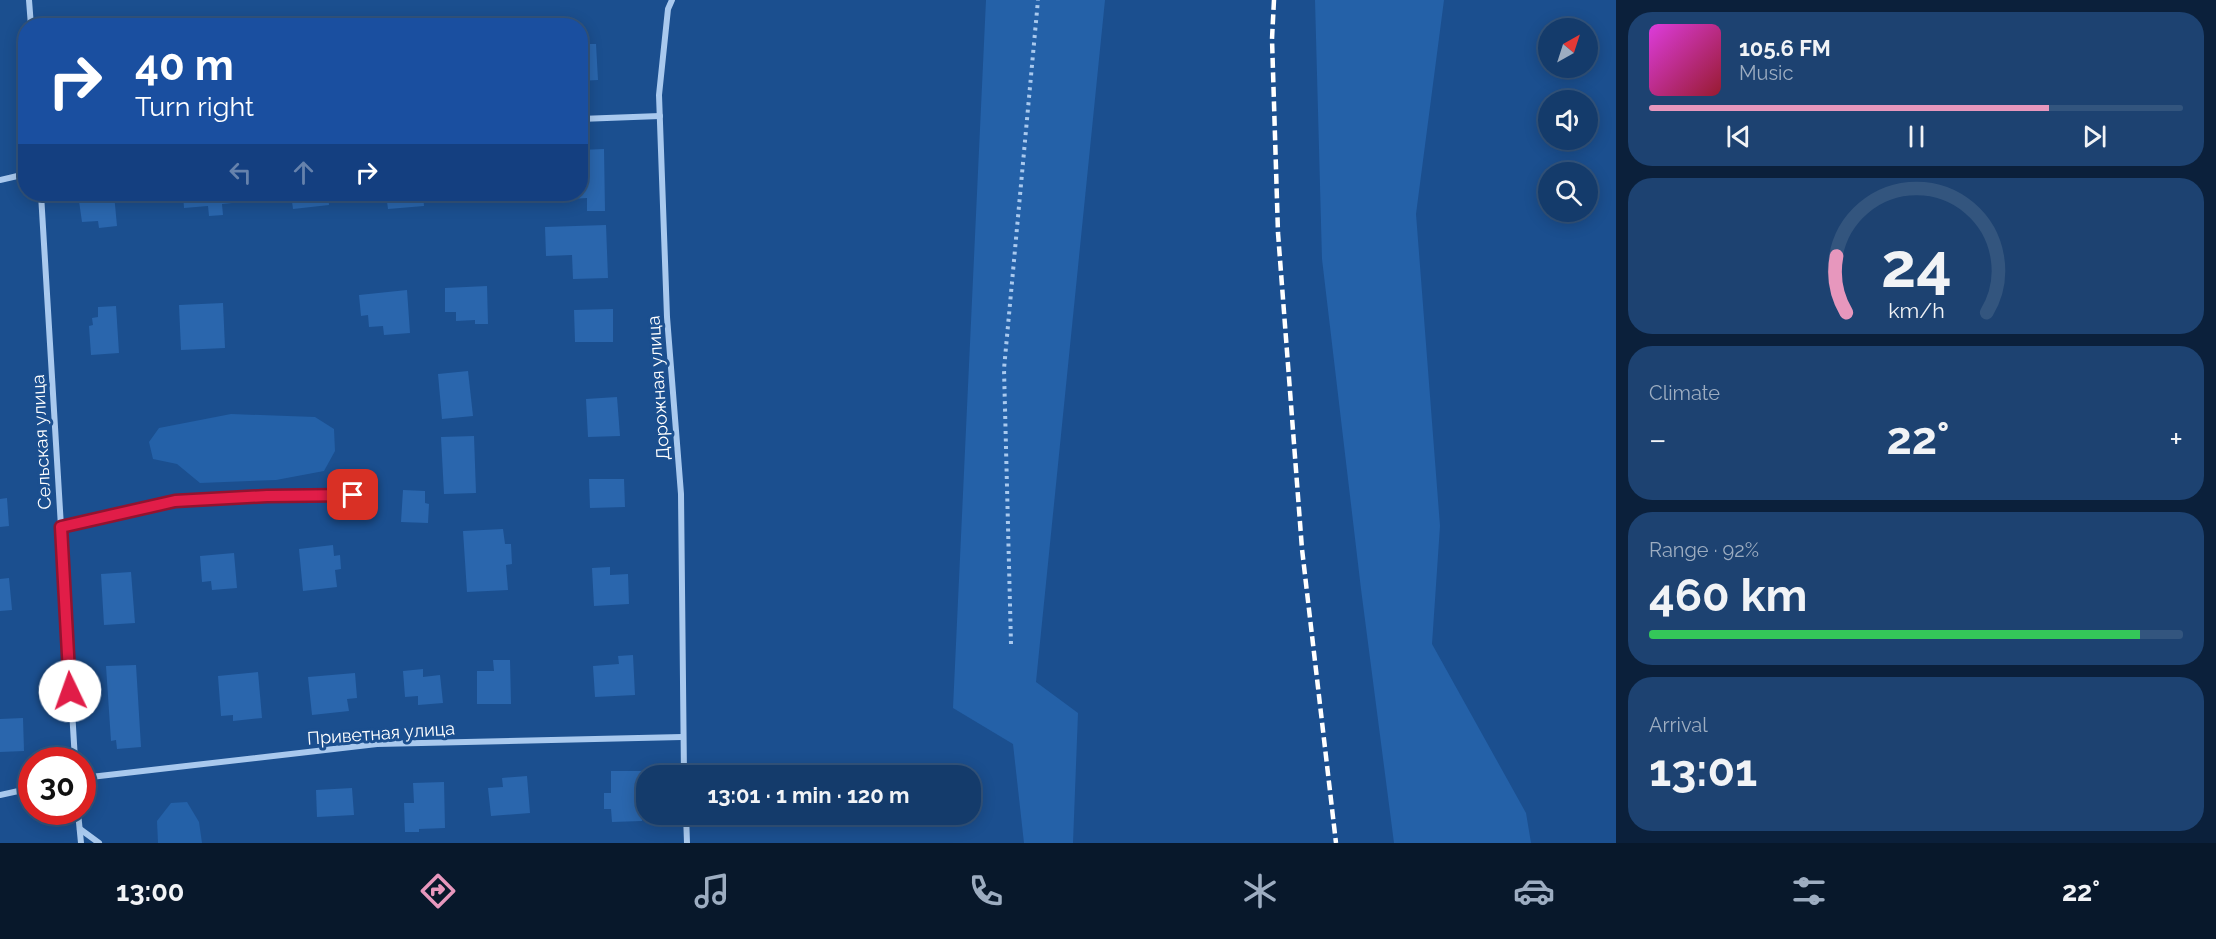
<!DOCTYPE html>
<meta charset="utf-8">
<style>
body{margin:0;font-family:Raleway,sans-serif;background:#1d4271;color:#f1f3f6;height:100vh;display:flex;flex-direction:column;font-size:22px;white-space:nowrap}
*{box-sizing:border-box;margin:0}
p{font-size:20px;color:#9dadc1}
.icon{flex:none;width:33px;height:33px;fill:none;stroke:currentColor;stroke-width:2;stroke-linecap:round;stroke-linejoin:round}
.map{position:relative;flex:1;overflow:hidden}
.details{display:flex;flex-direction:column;gap:12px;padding:12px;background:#0b203b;width:600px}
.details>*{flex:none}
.guide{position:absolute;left:18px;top:18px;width:570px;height:183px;border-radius:24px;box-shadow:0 3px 15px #0003,0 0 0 2px #33557e;background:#1a4fa0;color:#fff;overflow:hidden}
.needle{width:39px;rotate:39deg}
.tools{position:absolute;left:1538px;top:18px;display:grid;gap:12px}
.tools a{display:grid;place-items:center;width:60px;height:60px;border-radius:50%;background:#143b6b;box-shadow:0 3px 15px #0003,0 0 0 2px #33557e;font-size:30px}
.speed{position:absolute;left:18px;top:747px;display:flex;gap:12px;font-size:30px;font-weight:700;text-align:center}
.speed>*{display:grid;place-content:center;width:78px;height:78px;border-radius:50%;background:#143b6b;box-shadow:0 3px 15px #0003,0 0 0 2px #33557e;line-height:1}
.speed .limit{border:9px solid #d22;background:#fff;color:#111}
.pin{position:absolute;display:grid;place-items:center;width:51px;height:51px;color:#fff;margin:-26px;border-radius:12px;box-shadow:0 3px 9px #0006}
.me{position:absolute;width:66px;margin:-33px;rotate:357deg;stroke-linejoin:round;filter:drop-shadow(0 0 4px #0008)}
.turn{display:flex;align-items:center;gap:21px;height:126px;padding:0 18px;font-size:27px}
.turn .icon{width:78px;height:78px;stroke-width:2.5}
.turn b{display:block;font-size:42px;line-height:51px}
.lanes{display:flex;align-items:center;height:57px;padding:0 18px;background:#0003;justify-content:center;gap:30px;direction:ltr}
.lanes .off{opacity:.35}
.big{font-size:45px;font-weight:700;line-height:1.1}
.details .tile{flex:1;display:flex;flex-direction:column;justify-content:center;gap:9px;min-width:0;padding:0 21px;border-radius:24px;background:#1d4271}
.details .dial{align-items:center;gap:0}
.dial svg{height:156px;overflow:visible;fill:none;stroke:#33557e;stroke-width:7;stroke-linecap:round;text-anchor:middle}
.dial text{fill:#f1f3f6;stroke:none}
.song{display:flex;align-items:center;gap:18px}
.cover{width:72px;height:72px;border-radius:9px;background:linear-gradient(135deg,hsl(300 70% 55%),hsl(350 70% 35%))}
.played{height:6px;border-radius:3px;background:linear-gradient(90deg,#e797bd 75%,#33557e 75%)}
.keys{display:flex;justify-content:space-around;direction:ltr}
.heat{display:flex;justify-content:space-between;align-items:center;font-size:33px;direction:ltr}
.charge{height:9px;border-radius:4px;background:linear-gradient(90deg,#34c759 92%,#33557e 0)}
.trip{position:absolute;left:636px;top:765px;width:345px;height:60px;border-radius:24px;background:#143b6b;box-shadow:0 3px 15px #0003,0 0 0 2px #33557e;font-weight:700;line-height:60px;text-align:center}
.tabs{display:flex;height:96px;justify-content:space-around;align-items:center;background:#08182b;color:#9dadc1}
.tabs .icon{width:42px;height:42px}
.tabs .selected{color:#e797bd}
.tabs b{font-size:27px;color:#f1f3f6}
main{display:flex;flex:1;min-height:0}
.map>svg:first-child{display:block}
</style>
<main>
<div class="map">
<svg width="1616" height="843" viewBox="0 0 1616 843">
<rect width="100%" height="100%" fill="#1b4f8f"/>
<g fill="#2461a8">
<polygon points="986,0 1105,0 1036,682 1078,713 1073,843 1024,843 1013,744 953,708"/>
<polygon points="1315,0 1444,0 1416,214 1440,526 1432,644 1526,813 1531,843 1394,843 1361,589 1322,259"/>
<polygon points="231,414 315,417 334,429 335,451 324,471 276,480 200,483 177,464 153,459 149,442 159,428"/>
<polygon points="187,802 199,822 202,843 158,843 157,821 171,803"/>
</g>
<g fill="#2a66ad">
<polygon points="580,38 583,38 583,44 596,44 598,80 580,81"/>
<polygon points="604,149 605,211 587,211 587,198 570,199 570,194 580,194 580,150"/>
<polygon points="78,194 114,194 117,226 99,228 98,221 82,222"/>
<polygon points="183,194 231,194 232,203 222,204 223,215 209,216 208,206 184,208"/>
<polygon points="291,194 328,194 329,205 293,209"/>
<polygon points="386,194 423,194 424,206 388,209"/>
<polygon points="606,225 608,278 573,279 572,255 546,256 545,227"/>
<polygon points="487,286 488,324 475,324 475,320 456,321 456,312 445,312 445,288"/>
<polygon points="407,290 410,333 384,335 383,326 369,327 368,315 361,316 359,295"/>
<polygon points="223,303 225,348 181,350 179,305"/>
<polygon points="116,306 119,353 91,355 89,326 93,325 92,318 98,317 98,307"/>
<polygon points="613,309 613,342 575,342 574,310"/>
<polygon points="468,371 473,416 442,419 438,374"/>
<polygon points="617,397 620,436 588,437 586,399"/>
<polygon points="474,436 476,493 444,494 441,437"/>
<polygon points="589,479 624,479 625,507 590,508"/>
<polygon points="403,490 425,491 425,503 429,504 428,523 401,522"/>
<polygon points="7,498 9,526 0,527 0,499"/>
<polygon points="503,529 505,544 511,544 512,564 506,565 508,590 467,592 463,531"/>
<polygon points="333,545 334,556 340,555 341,569 335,570 337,587 303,591 299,549"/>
<polygon points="234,553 237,588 212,590 211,581 202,582 200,556"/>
<polygon points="610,567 610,575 628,574 629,604 594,606 592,568"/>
<polygon points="131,572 135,623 104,625 101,574"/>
<polygon points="9,578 12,610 0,611 0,579"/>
<polygon points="633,655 635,695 595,697 593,666 619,664 618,656"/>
<polygon points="493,660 510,660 511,704 477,704 477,671 494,671"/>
<polygon points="136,665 141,747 117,749 116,740 111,741 106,666"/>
<polygon points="423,669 423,677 440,675 443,703 418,705 418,696 405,697 403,671"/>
<polygon points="258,672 262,718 233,721 233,715 221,716 218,676"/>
<polygon points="355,673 357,698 347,699 349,711 312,715 308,677"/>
<polygon points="23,718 24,751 0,752 0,719"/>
<polygon points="611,771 642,771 642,821 612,822 611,809 604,809 604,793 611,793"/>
<polygon points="527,776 530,813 491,816 488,788 503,787 502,778"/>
<polygon points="444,782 445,828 419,829 419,832 405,832 404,803 414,803 413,783"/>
<polygon points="352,788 354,815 317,817 316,790"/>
</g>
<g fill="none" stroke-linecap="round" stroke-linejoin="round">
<polyline stroke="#a9c9ee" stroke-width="4" stroke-dasharray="3 4.5" stroke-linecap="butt" points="1011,644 1004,369 1038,0"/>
<g stroke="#a9c9ee" stroke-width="6">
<polyline points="29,0 31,26"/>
<polyline points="672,0 668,9 659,95 667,317 681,494 684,776"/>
<polyline points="580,119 660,116"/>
<polyline points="0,180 26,174"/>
<polyline points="41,194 75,760"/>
<polyline points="61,527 175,501 266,496 353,495"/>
<polyline points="82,778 377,744 682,737"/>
<polyline points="0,795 32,788"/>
<polyline points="78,812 81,843"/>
<polyline points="686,814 687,843"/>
<polyline points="80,829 99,843"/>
</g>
<polyline stroke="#fff" stroke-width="4.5" stroke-dasharray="10 4.5" stroke-linecap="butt" points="1274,0 1272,39 1278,233 1302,549 1336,843"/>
</g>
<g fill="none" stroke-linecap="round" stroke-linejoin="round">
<g stroke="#92132f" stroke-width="15">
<polyline id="route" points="70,691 61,527 175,501 267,496 353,495"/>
</g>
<use href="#route" stroke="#e11d48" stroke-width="10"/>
</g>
<g text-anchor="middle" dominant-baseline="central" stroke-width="6" stroke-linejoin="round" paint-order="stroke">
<g font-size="18" fill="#fff" stroke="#1b4f8f">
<text transform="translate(658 388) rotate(-94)">Дорожная улица</text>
<text transform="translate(41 442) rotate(-93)">Сельская улица</text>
<text transform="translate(381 733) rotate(-4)">Приветная улица</text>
</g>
</g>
</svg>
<div class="tools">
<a><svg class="needle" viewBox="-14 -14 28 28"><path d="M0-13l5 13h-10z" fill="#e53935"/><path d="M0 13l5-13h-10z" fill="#9dadc1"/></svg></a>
<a><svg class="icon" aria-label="sound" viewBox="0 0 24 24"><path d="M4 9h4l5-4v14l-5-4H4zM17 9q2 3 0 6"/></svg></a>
<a><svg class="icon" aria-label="search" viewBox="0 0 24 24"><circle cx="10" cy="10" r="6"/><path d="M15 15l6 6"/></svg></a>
</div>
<div class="speed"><div class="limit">30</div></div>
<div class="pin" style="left:353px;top:495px;background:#d93025"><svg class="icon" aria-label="arrive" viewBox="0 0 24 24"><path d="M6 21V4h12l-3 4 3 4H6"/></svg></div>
<svg class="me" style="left:70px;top:691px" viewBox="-20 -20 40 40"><circle r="19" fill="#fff"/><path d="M0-13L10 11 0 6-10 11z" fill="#e11d48"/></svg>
<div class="trip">13:01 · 1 min · 120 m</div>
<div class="guide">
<div class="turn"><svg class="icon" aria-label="right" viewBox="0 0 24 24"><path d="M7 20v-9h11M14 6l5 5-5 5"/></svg><div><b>40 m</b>Turn right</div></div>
<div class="lanes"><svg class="icon off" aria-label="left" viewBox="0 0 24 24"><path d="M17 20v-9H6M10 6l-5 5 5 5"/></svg><svg class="icon off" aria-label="ahead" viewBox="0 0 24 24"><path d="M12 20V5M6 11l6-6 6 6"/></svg><svg class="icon" aria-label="right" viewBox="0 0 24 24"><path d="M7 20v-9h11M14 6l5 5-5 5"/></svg></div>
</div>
</div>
<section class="details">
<div class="tile">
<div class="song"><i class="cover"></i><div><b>105.6 FM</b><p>Music</p></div></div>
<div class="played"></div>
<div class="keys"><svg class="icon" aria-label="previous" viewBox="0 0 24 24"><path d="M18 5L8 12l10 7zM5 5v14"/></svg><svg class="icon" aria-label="pause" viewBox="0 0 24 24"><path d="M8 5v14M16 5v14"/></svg><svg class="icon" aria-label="next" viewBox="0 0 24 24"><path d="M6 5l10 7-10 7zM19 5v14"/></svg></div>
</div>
<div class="tile dial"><svg viewBox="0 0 100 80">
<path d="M14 69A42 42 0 1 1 86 69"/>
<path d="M14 69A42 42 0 0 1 9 40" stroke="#e797bd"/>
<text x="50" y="56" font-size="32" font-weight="700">24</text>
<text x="50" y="72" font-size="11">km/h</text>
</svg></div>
<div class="tile"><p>Climate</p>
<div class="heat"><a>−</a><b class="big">22°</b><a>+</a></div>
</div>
<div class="tile"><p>Range · 92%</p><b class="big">460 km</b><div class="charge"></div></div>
<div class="tile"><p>Arrival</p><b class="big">13:01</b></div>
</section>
</main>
<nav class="tabs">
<b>13:00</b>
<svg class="icon selected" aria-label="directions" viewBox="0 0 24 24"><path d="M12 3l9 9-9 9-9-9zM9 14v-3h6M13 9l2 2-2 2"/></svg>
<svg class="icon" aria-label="music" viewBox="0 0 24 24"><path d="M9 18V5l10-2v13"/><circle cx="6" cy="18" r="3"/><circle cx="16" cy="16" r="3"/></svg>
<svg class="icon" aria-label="phone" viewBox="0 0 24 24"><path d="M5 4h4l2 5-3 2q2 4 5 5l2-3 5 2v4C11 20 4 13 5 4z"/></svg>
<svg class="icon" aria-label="climate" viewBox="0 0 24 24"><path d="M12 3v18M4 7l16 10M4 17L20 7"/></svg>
<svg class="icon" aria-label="car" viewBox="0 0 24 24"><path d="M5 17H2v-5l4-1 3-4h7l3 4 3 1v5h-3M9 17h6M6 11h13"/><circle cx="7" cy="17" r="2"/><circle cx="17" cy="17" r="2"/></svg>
<svg class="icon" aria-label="filters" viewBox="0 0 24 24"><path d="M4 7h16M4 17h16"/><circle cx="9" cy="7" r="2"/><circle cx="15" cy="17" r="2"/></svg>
<b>22°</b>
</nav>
